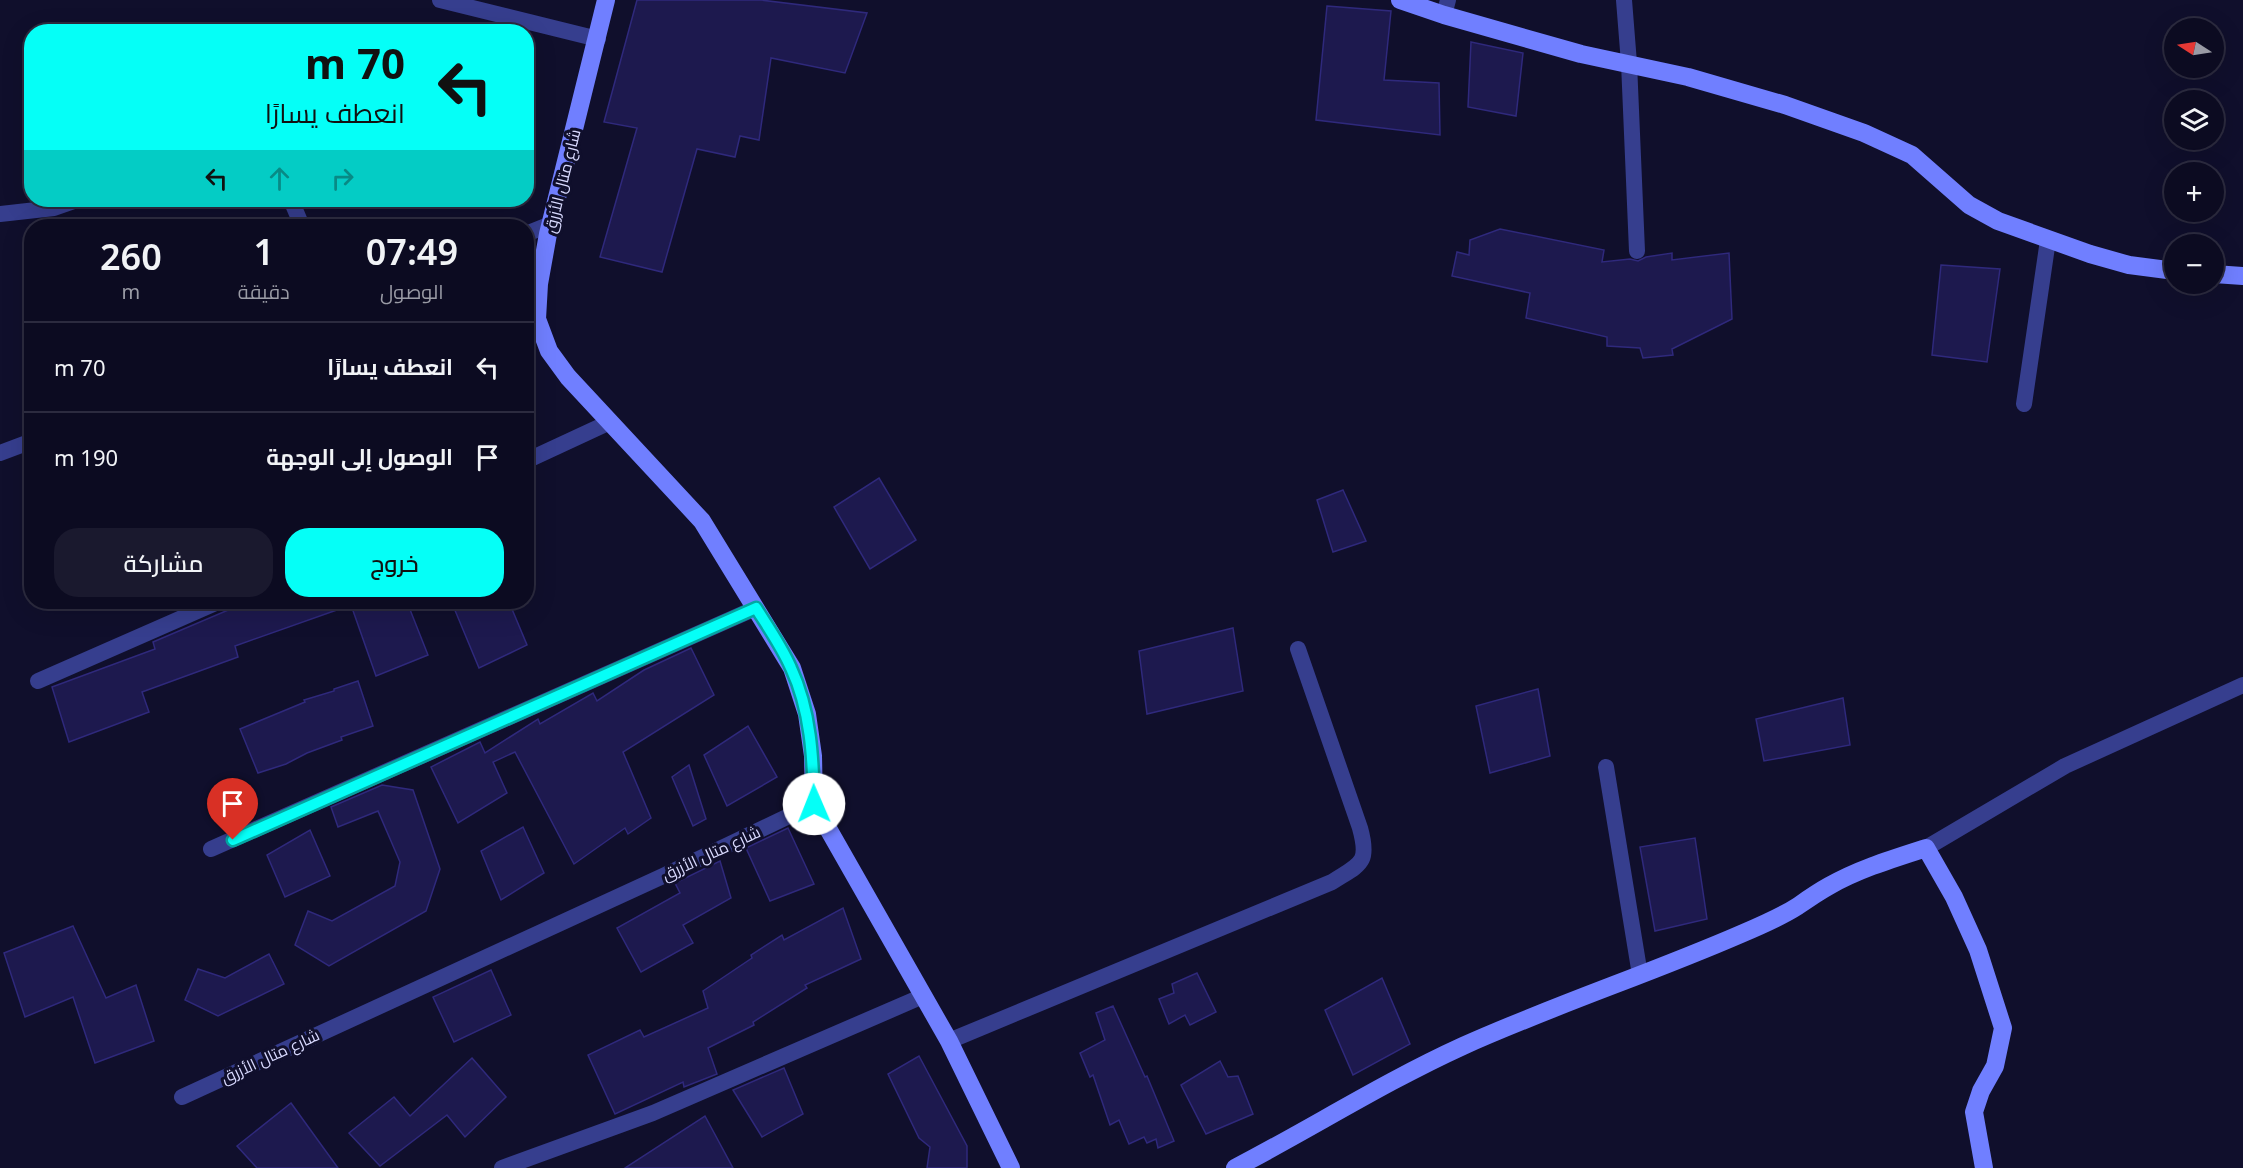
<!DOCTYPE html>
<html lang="ar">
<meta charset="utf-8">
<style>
:root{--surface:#0c0b21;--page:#1a192e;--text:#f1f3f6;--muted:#9a9ba5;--line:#2c2b3f;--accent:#05fff7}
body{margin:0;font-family:"Noto Sans",Cairo,sans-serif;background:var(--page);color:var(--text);direction:rtl;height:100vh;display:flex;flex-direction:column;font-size:22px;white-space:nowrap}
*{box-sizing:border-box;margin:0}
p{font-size:20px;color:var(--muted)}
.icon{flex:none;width:33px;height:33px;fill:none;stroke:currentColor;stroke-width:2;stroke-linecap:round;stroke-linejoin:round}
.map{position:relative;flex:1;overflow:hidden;direction:ltr}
.sheet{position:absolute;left:24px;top:219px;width:510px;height:390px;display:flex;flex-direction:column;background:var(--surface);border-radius:24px;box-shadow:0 6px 24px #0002,0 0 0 2px var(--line);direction:rtl}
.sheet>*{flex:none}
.top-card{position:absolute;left:24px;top:24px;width:510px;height:183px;border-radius:24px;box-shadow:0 6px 24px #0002,0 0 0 2px var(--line);direction:rtl;background:#05fff7;color:#111;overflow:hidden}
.needle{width:39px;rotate:282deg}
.fabs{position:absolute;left:2164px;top:18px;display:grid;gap:12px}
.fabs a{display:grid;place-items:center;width:60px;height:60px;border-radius:50%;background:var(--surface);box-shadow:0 6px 24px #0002,0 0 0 2px var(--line);font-size:30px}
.pin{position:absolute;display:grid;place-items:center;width:51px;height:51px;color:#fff;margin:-62px -26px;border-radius:50% 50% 50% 0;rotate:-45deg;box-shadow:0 0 6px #0007}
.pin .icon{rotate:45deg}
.me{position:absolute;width:66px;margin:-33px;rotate:359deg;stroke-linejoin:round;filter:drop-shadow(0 0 4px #0008)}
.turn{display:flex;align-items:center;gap:21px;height:126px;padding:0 30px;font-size:27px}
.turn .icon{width:78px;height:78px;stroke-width:2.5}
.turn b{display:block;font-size:42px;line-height:51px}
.lanes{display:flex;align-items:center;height:57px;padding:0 30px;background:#0003;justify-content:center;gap:30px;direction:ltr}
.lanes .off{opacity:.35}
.eta{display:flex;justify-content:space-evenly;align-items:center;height:102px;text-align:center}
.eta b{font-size:36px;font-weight:600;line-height:42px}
.action{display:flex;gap:12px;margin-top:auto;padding:12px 30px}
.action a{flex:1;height:69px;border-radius:24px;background:var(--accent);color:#111;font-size:24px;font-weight:600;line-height:69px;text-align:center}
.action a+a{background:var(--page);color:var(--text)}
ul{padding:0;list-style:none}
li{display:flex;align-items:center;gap:18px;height:90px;padding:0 30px;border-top:2px solid var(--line)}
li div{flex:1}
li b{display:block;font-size:22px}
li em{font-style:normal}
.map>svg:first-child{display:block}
</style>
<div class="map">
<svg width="2243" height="1168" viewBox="0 0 2243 1168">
<rect width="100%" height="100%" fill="#100f2c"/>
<g fill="#1d194e" stroke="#2f297c" stroke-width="1.5">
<path d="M637,0H761L867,13L845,73L771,58L759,140L740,136L735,157L697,149L662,272L600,257L637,128L604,122Z"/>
<path d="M1327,6L1391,11L1384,80L1439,83L1440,135L1316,120Z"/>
<path d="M1471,42L1523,53L1516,116L1468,107Z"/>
<path d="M1500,229L1604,250L1602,262L1630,259L1638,261L1646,257L1672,253V260L1729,253L1732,319L1672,349L1673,355L1643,358L1640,348L1607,346V337L1526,318L1530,293L1452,276L1457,252L1469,255L1470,240Z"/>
<path d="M1941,265L2000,269L1987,362L1932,355Z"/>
<path d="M879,478L916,540L870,569L834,507Z"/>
<path d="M1343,490L1366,541L1333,552L1317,500Z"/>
<path d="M247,602H407L428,655L376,676L351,605L235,646L238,657L142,692L149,712L69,742L52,687L155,649L153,642Z"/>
<path d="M468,602H509L527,645L479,668L454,608Z"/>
<path d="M1233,628L1243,691L1147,714L1139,651Z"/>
<path d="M691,648L714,695L623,752L651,818L628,834L625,828L574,864L515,752L493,762L507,793L458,823L431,767L480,742L485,753L538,719L540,724L593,693L597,701L644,670Z"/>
<path d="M358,681L373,726L341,737L342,740L307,753L286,764L258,773L240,729L305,702L304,700L334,691V689Z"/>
<path d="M1538,689L1550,756L1490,773L1476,706Z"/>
<path d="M1843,698L1850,745L1764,761L1756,719Z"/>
<path d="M748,726L777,777L727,806L704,755Z"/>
<path d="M689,765L706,819L693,826L672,777Z"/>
<path d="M382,785L413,790L440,869L426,911L329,966L295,945L308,911L332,921L395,886L400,862L378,811L338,827L331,807Z"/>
<path d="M523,827L544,873L501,900L481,851Z"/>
<path d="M788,828L814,884L770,901L746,848Z"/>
<path d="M310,830L330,876L285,897L267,855Z"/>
<path d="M1695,838L1707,919L1655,931L1640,847Z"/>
<path d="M720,861L731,898L683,925L693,943L641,972L617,928L680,893L675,883Z"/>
<path d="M843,908L861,959L805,985L807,988L753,1022L754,1025L708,1048L717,1074L684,1087L683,1082L615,1114L588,1055L640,1030L644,1037L708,1008L703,991L752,958L751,955L782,935L784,940Z"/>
<path d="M73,926L106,998L136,985L154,1041L95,1063L73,997L25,1017L4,953Z"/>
<path d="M269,954L284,984L218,1016L185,1000L198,969L225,978Z"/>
<path d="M491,970L511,1015L454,1042L433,997Z"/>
<path d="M1197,973L1216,1012L1190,1025L1185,1015L1169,1024L1159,999L1174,993L1172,984Z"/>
<path d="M1382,978L1410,1044L1353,1075L1325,1010Z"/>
<path d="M1113,1006L1145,1077L1147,1076L1174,1141L1158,1148L1156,1139L1147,1143L1144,1137L1129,1144L1119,1120L1110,1125L1093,1075L1090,1077L1080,1053L1105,1040L1096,1013Z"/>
<path d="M919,1056L967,1146V1168H927L930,1147L919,1138L888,1074Z"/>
<path d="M472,1058L506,1097L465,1137L447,1115L380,1166L349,1133L394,1097L410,1116Z"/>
<path d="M1220,1061L1228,1077L1238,1076L1253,1114L1206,1134L1181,1085Z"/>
<path d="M784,1068L803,1114L762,1137L733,1090Z"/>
<path d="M291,1103L338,1168H257L237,1146Z"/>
<path d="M705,1116L733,1168H625Z"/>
</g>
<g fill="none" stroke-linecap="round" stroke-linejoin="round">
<g stroke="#363e8e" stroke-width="16">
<path d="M440,0L598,39"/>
<path d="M1624,0L1629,63L1637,251"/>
<path d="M1444,15L1448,0"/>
<path d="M291,200L302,226"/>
<path d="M0,214L54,208L77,200"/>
<path d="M526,234L551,224"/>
<path d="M2024,404L2048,240"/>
<path d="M0,453L32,441"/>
<path d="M526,461L610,422"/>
<path d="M38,681L218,602"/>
<path d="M1606,767L1640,975"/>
<path d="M1926,848L2065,766L2243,685"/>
<path d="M211,849L756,608"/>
<path d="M949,1041L1332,882C1360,864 1370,864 1360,828L1298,649"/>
<path d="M182,1097L663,876L814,804"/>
<path d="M502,1168L653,1113L923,996"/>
</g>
<g stroke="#707fff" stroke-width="18">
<path d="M606,0L548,234L539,284L537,319L549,351L568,377L702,521L792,668L807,714L813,756L814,804L949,1041L1011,1168"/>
<path d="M1400,0L1444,15L1581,54L1688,77L1785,105L1864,133L1912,155L1969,205L1998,221L2090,254L2129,265L2175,271"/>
<path d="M2214,274L2243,276"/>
<path d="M1235,1168C1312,1128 1384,1082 1463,1046C1554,1005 1649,974 1741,934C1760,926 1781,917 1798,906C1808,899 1818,892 1829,886C1859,869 1892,859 1926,848L1954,897L1978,950L2003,1028L1995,1066L1981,1091L1974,1112L1984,1168"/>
</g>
</g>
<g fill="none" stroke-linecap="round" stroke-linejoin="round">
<g stroke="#03a6a1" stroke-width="15">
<path id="route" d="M233,840L756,608C768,627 782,647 791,668C811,711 813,758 814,804"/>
</g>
<use href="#route" stroke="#05fff7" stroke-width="10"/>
</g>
<g text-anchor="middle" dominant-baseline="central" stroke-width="6" stroke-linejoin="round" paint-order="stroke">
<g font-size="16" fill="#d9daff" stroke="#100f2c">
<text transform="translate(562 181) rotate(-76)">شارع متال الأزرق</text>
<text transform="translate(711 853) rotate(-25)">شارع متال الأزرق</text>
<text transform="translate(270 1056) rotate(-25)">شارع متال الأزرق</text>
</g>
</g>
</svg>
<div class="fabs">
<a><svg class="needle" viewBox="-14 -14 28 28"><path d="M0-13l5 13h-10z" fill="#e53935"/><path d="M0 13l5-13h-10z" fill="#9a9ba5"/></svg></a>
<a><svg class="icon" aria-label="layers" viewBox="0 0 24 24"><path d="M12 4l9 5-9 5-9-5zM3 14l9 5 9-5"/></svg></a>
<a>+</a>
<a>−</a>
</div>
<div class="pin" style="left:233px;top:840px;background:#d93025"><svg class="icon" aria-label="arrive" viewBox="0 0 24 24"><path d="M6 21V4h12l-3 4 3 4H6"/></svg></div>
<svg class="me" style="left:814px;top:804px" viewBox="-20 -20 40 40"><circle r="19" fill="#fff"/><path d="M0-13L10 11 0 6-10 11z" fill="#05fff7"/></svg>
<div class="top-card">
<div class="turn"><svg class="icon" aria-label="left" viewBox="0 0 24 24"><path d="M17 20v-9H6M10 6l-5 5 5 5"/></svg><div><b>70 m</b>انعطف يسارًا</div></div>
<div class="lanes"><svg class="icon" aria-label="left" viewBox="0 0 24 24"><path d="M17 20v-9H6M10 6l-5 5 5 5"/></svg><svg class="icon off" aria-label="ahead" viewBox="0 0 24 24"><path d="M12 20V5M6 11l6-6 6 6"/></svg><svg class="icon off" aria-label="right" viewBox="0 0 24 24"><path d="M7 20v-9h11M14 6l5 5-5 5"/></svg></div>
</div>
<section class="sheet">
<div class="eta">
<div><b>07:49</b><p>الوصول</p></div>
<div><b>1</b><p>دقيقة</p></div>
<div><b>260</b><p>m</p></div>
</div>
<ul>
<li><svg class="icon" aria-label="left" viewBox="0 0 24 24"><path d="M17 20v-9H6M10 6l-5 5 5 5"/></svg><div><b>انعطف يسارًا</b></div><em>70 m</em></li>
<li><svg class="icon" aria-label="arrive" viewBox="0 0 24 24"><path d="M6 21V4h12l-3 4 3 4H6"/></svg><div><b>الوصول إلى الوجهة</b></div><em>190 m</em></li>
</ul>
<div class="action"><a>خروج</a><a>مشاركة</a></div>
</section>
</div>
